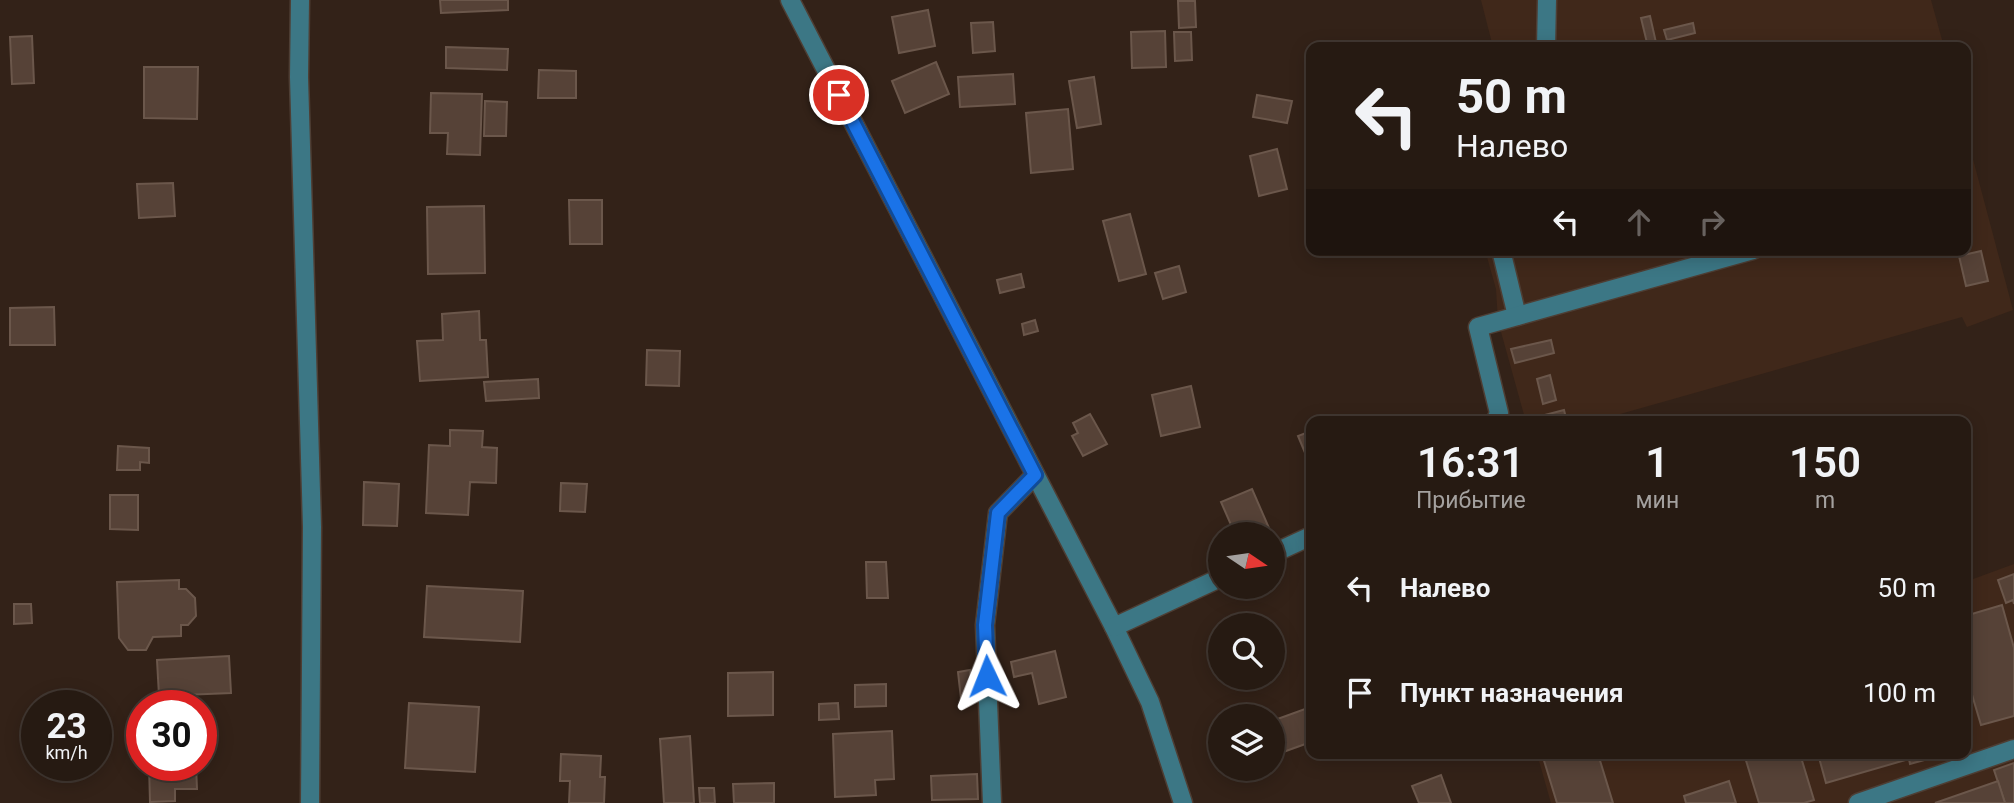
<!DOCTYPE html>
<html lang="ru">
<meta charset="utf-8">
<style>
:root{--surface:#261a12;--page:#2e231b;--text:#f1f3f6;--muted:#a4a19f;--line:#423832}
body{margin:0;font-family:Roboto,sans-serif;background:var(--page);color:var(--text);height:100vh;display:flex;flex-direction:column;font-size:26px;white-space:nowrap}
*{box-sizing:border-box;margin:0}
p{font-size:23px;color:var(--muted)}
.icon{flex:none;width:38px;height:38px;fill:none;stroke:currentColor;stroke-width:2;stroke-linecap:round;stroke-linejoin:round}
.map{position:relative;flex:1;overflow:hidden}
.panel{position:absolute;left:1306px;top:416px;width:665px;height:343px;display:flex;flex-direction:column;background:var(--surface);border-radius:14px;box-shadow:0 4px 18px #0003,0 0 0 2px var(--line)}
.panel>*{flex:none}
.top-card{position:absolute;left:1306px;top:42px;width:665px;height:214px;border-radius:14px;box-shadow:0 4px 18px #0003,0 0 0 2px var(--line);background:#261a12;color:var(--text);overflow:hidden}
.needle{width:46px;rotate:103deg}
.controls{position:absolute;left:1208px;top:522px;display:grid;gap:14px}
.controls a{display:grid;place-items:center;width:77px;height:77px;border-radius:50%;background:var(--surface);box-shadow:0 4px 18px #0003,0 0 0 2px var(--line);font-size:35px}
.speed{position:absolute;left:21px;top:690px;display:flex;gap:14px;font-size:35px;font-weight:700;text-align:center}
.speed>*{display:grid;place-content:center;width:91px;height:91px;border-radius:50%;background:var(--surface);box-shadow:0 4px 18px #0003,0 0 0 2px var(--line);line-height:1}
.speed small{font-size:18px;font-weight:400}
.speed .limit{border:10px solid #d22;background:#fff;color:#111}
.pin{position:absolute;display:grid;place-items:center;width:60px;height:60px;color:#fff;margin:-30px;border:4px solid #fff;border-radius:50%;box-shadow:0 2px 7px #0007}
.me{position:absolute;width:77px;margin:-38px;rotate:358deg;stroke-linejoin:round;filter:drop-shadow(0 0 5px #0008)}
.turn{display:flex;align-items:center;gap:24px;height:147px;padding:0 35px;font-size:32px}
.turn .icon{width:91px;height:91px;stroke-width:2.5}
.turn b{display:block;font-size:49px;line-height:60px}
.lanes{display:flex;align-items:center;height:66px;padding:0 35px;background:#0003;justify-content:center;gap:35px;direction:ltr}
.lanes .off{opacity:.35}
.eta{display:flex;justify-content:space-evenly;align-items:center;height:119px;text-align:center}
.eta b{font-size:42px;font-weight:600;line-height:49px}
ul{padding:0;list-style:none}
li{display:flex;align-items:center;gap:21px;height:105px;padding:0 35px}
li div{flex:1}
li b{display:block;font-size:26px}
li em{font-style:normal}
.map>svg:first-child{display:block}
</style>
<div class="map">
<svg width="2014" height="803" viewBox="0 0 2014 803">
<rect width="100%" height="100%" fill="#332218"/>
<g fill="#40281a">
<path d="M1481,0H1931L1944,47H1493Z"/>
<path d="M1965,129L2013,310L1967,327L1962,317L1592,422H1526L1498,321L1496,289L1485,250H1965Z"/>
<path d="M2014,564V803H1551L1537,754H1965V582Z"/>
</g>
<g fill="#564237" stroke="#6b574b" stroke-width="2">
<path d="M440,0H508V10L441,13Z"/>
<path d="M1178,1H1195L1196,27L1179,28Z"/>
<path d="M928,10L935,46L899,53L892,17Z"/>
<path d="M1650,16L1657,47H1648L1641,18Z"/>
<path d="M993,22L995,51L973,53L971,23Z"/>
<path d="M1693,23L1695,33L1667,40L1664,30Z"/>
<path d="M1165,31L1166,67L1132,68L1131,32Z"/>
<path d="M1174,32H1191L1192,60L1175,61Z"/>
<path d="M32,36L34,83L12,84L10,37Z"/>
<path d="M446,47L508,49L507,70L446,68Z"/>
<path d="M936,62L949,94L905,113L892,81Z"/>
<path d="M144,67H198L197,119L144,118Z"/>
<path d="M539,70L576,71V98H538Z"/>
<path d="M1013,74L1015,104L960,107L958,77Z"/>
<path d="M1094,77L1101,124L1077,128L1069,81Z"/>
<path d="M431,93L482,94L480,155L447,154L448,133H430Z"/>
<path d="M1257,95L1292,101L1287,123L1253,117Z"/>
<path d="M485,101L507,102L506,136H484Z"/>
<path d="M1068,109L1073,169L1031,173L1026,113Z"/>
<path d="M1277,149L1287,189L1259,196L1250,156Z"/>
<path d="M173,183L175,216L139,218L137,184Z"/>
<path d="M569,200H602V244H570Z"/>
<path d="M484,206L485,273L428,274L427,207Z"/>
<path d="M1130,214L1146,274L1119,281L1103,221Z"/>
<path d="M1981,251L1988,281L1966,286L1959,256Z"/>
<path d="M1179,266L1186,292L1163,299L1155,273Z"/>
<path d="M1021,274L1024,287L1000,293L997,280Z"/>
<path d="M54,307L55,345H10V308Z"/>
<path d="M479,311L480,340H486L488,377L420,381L417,341L443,340L442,314Z"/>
<path d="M1035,320L1038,331L1024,335L1022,324Z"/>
<path d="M1551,340L1554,353L1515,363L1511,349Z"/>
<path d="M647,350L680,351L679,386L646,385Z"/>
<path d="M1550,375L1556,400L1543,404L1537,379Z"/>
<path d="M538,379L539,398L486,401L484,382Z"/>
<path d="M1191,386L1200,427L1161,436L1152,395Z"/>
<path d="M1564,410L1567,422H1538L1537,417Z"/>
<path d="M1090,414L1107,444L1083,456L1072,436L1078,433L1073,423Z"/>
<path d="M450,430L483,431L482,447L497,448L496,483L470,482L468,515L426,513L429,445L450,446Z"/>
<path d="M1311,431V467L1298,436Z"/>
<path d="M118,446L149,448V463L140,462V470H117Z"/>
<path d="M364,482L399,484L397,526L363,525Z"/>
<path d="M561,483L587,484L585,512L560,511Z"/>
<path d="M1252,489L1269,528L1256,534H1235L1221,502Z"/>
<path d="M110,495H138V530L110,529Z"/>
<path d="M866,562H886L888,598H867Z"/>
<path d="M2014,574V604L2013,600L2006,603L1998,580Z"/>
<path d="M179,580V589H186L195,598L196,616L188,625H181V636L153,637L146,650H128L119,638L117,582Z"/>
<path d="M427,586L523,591L520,642L424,637Z"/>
<path d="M14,604H31L32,623L14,624Z"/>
<path d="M2002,605L2014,648V716L1981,725L1965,671V616Z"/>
<path d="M1055,651L1066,697L1039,704L1032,673L1014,677L1011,662Z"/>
<path d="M229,656L231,693L159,696L157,660Z"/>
<path d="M970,670L973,698L961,699L958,672Z"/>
<path d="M773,672V715L728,716V673Z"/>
<path d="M886,684V706L855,707V685Z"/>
<path d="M409,703L479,707L475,772L405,768Z"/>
<path d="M838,703L839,719L819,720V704Z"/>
<path d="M1305,709L1311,725V742L1272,756V721Z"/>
<path d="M892,731L894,779L875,780L876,795L835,797L833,734Z"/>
<path d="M690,736L694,803H664L660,739Z"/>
<path d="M561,754L601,756L600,777H605L604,803H569L570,781H560Z"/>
<path d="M1542,754H1598L1613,803H1557Z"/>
<path d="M1744,754H1800L1814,800L1804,803H1759Z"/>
<path d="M1818,754H1926L1928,759L1910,764L1909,759L1826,783Z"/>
<path d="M2014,763V803H2005L1994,770Z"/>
<path d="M149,765H196L197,789H175V801L150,802Z"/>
<path d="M977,774L978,799L932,800L931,776Z"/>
<path d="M1441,775L1451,803H1419L1412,786Z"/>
<path d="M1729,781L1736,803H1686L1684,796Z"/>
<path d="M1998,781L2005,803H1935Z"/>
<path d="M774,783V803H734L733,784Z"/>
<path d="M699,788H714L715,803H700Z"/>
</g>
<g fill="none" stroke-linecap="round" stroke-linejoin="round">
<g stroke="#4e3e34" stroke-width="21">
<g id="minor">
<path d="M300,0L299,77L312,527L310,803"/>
<path d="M790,0L1114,627L1150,702L1183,803"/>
<path d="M1546,47L1547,0"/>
<path d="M1501,250L1517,316"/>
<path d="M1495,422L1499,413L1478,327L1753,250"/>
<path d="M1272,554L1311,536"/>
<path d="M1114,627L1220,578"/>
<path d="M992,803L985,625L998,513L1035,475"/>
<path d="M1858,803L2014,749"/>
</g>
</g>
<use href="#minor" stroke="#3c7785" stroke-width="18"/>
</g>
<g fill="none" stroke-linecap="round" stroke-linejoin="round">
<g stroke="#114b97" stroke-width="18">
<path id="route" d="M839,95L1035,475L998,513L985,625L987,676"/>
</g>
<use href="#route" stroke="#1a73e8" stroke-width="12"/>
</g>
</svg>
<div class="controls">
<a><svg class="needle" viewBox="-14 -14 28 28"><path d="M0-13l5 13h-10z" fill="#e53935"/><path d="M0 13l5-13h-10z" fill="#a4a19f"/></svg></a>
<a><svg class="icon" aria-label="search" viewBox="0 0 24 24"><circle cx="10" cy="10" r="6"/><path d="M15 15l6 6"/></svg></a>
<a><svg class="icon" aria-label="layers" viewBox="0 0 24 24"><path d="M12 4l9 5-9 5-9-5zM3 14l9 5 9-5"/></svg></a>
</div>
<div class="speed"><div>23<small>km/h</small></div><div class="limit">30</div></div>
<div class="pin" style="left:839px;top:95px;background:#d93025"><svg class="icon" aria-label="arrive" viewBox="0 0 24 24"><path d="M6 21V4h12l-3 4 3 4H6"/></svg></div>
<svg class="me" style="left:987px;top:676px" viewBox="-20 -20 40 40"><path d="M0-17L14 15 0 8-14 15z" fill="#1a73e8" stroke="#fff" stroke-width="4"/></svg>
<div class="top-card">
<div class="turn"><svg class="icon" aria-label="left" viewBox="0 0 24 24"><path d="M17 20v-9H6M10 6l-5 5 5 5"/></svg><div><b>50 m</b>Налево</div></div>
<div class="lanes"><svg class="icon" aria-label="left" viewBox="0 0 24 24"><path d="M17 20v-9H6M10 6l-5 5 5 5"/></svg><svg class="icon off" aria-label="ahead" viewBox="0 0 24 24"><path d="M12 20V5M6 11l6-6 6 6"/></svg><svg class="icon off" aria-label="right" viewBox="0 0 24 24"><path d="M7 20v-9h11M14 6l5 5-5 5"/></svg></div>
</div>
<section class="panel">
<div class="eta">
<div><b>16:31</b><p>Прибытие</p></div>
<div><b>1</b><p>мин</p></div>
<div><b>150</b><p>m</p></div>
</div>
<ul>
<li><svg class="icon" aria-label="left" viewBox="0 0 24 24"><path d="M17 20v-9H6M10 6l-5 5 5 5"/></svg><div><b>Налево</b></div><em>50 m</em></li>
<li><svg class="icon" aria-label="arrive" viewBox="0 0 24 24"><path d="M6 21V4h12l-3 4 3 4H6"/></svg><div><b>Пункт назначения</b></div><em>100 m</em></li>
</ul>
</section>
</div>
